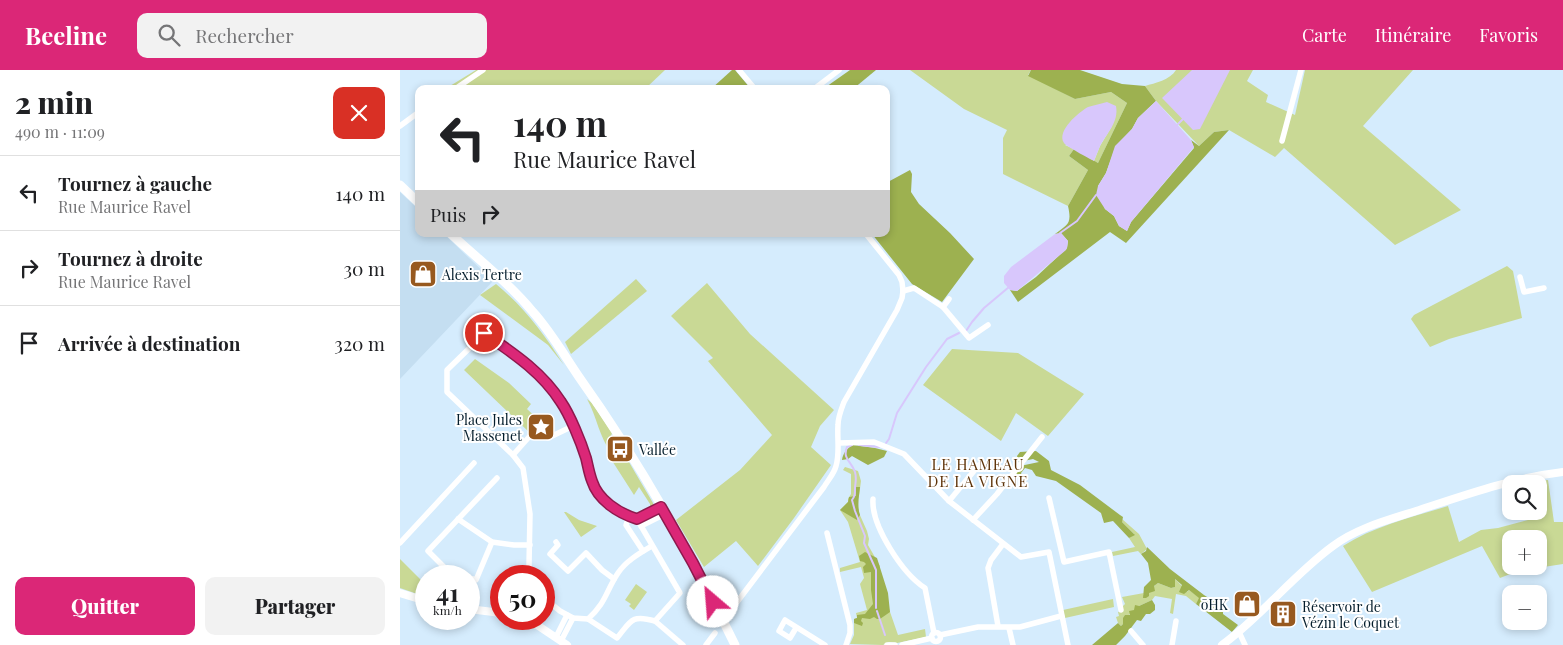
<!DOCTYPE html>
<html lang="fr">
<meta charset="utf-8">
<style>
:root{--surface:#fff;--page:#f2f2f2;--text:#202124;--muted:#757577;--line:#e0e0e0;--accent:#db2777}
body{margin:0;font-family:"Playfair Display",serif;background:var(--page);color:var(--text);height:100vh;display:flex;flex-direction:column;font-size:19px;white-space:nowrap}
*{box-sizing:border-box;margin:0}
p{font-size:16px;color:var(--muted)}
.icon{flex:none;width:28px;height:28px;fill:none;stroke:currentColor;stroke-width:2;stroke-linecap:round;stroke-linejoin:round}
.map{position:relative;flex:1;overflow:hidden}
.sheet{display:flex;flex-direction:column;background:var(--surface);width:400px}
.sheet>*{flex:none}
.top-card{position:absolute;left:15px;top:15px;width:475px;height:152px;border-radius:10px;box-shadow:0 2px 8px #0003;background:#fff;color:var(--text);overflow:hidden}
.buttons{position:absolute;left:1102px;top:405px;display:grid;gap:10px}
.buttons a{display:grid;place-items:center;width:45px;height:45px;border-radius:10px;background:var(--surface);box-shadow:0 2px 8px #0003;font-size:25px}
.speed{position:absolute;left:15px;top:495px;display:flex;gap:10px;font-size:25px;font-weight:700;text-align:center}
.speed>*{display:grid;place-content:center;width:65px;height:65px;border-radius:50%;background:var(--surface);box-shadow:0 2px 8px #0003;line-height:1}
.speed small{font-size:12px;font-weight:400}
.speed .limit{border:8px solid #d22;background:#fff;color:#111}
.pin{position:absolute;display:grid;place-items:center;width:42px;height:42px;color:#fff;margin:-21px;border:2px solid #fff;border-radius:50%;box-shadow:0 1px 5px #0007}
.me{position:absolute;width:55px;margin:-28px;rotate:333deg;stroke-linejoin:round;filter:drop-shadow(0 0 4px #0008)}
.turn{display:flex;align-items:center;gap:18px;height:105px;padding:0 15px;font-size:22px}
.turn .icon{width:65px;height:65px;stroke-width:2.5}
.turn b{display:block;font-size:35px;line-height:42px}
.then{display:flex;align-items:center;height:48px;padding:0 15px;background:#0003;gap:10px;font-size:19px}
.round{display:grid;place-items:center;flex:none;width:52px;height:52px;border-radius:10px;background:var(--page)}
.overview{display:flex;align-items:center;justify-content:space-between;height:85px;padding:0 15px}
h1{font-size:30px;font-weight:800;line-height:38px}
.button{display:flex;gap:10px;margin-top:auto;padding:10px 15px}
.button a{flex:1;height:58px;border-radius:10px;background:var(--accent);color:#fff;font-size:20px;font-weight:800;line-height:58px;text-align:center}
.button a+a{background:var(--page);color:var(--text)}
ul{padding:0;list-style:none}
li{display:flex;align-items:center;gap:15px;height:75px;padding:0 15px;border-top:1px solid var(--line)}
li div{flex:1}
li b{display:block;font-size:19px}
li em{font-style:normal}
header{display:flex;align-items:center;gap:30px;box-sizing:border-box;height:70px;padding:0 25px;background:var(--accent);color:#fff}
header strong{font-size:24px}
nav{display:flex;gap:28px;margin-inline-start:auto;font-size:18px}
.search{width:350px;height:45px;background:var(--page);display:flex;align-items:center;gap:12px;box-sizing:border-box;padding:0 18px;border-radius:10px;color:var(--muted);font-size:19px}
main{display:flex;flex:1;min-height:0}
.map>svg:first-child{display:block}
</style>
<header>
<strong>Beeline</strong>
<div class="search"><svg class="icon" aria-label="search" viewBox="0 0 24 24"><circle cx="10" cy="10" r="6"/><path d="M15 15l6 6"/></svg>Rechercher</div>
<nav><a>Carte</a><a>Itinéraire</a><a>Favoris</a></nav>
</header>
<main>
<section class="sheet">
<div class="overview"><div><h1>2 min</h1><p>490 m · 11:09</p></div><a class="round" style="background:#d93025;color:#fff"><svg class="icon" aria-label="close" viewBox="0 0 24 24"><path d="M6 6l12 12M18 6L6 18"/></svg></a></div>
<ul>
<li><svg class="icon" aria-label="left" viewBox="0 0 24 24"><path d="M17 20v-9H6M10 6l-5 5 5 5"/></svg><div><b>Tournez à gauche</b><p>Rue Maurice Ravel</p></div><em>140 m</em></li>
<li><svg class="icon" aria-label="right" viewBox="0 0 24 24"><path d="M7 20v-9h11M14 6l5 5-5 5"/></svg><div><b>Tournez à droite</b><p>Rue Maurice Ravel</p></div><em>30 m</em></li>
<li><svg class="icon" aria-label="arrive" viewBox="0 0 24 24"><path d="M6 21V4h12l-3 4 3 4H6"/></svg><div><b>Arrivée à destination</b></div><em>320 m</em></li>
</ul>
<div class="button"><a>Quitter</a><a>Partager</a></div>
</section>
<div class="map">
<svg width="1163" height="575" viewBox="0 0 1163 575">
<rect width="100%" height="100%" fill="#d5ecfd"/>
<path fill="#c4def1" d="M0,122L19,140V164H44L93,211L0,309Z"/>
<g fill="#c9d995" fill-rule="evenodd">
<path d="M76,0H265L245,19H45Z"/>
<path d="M510,0H631L628,5L675,29L711,22L727,33L698,93L694,91L700,76L712,56L665,75L674,79L669,86L688,100L668,136L603,104V68L607,60L564,39Z"/>
<path d="M776,0H853L847,11L868,25L866,32L895,45L905,0H1013L963,56L1061,140L995,175L884,78L875,87L829,60L814,62L799,76L756,31L745,16C755,13 770,10 776,0Z"/>
<path d="M1107,196L1113,201L1122,248L1049,269L1030,277L1011,249L1014,245Z"/>
<path d="M236,209L247,221L171,284L165,272Z"/>
<path d="M307,213L350,264L434,340L420,356L411,377L431,395L394,448L358,496L336,471L304,497L276,450L340,400L372,365L308,291L313,288L271,246Z"/>
<path d="M96,214C126,239 143,263 164,295L148,275L80,225Z"/>
<path d="M552,279L618,283L684,324L648,366L616,343L601,371L523,315Z"/>
<path d="M75,289L109,313L131,334L127,339L140,351L130,363L64,300Z"/>
<path d="M187,329L192,333L212,363L211,366L219,381H222L226,387L253,433L254,436L252,439L234,445L250,437V434L239,417L234,425L209,386L212,384C199,367 197,347 187,329Z"/>
<path d="M445,397L458,401L461,411L459,426L457,431L459,443L467,461L469,469L468,475L480,496V513L498,565L525,559L526,567L497,573L489,572L483,575L450,574L454,565V549L457,548L456,543L467,540L460,514L464,508L461,497L440,502V498L460,492L448,452L440,440L448,432V429L451,424V404L443,400Z"/>
<path d="M1148,410L1154,452H1163V494L1118,501L1100,508L1082,476L972,522L943,476C974,456 1013,447 1048,436L1059,472L1081,460L1098,458L1132,449L1131,441H1139V414L1125,413ZM1111,469H1139V496H1111Z"/>
<path d="M164,442H166L179,450L197,456L181,467Z"/>
<path d="M722,449L739,464L747,479L741,484L738,481L713,486L712,482L735,477L729,468L734,464L722,452Z"/>
<path d="M0,489L26,515V527L0,518Z"/>
<path d="M775,509L782,516L787,522L789,520L800,528L796,534L786,526L776,524L773,544L770,543L772,529L755,526L752,530L739,536L729,545H725L723,554L721,556L718,553L716,547L719,546L718,542L722,541L723,536L725,534L722,527L744,523L743,525C750,522 752,517 758,513L771,518L775,517Z"/>
<path d="M236,514L247,522L234,540L229,536L231,534L225,530Z"/>
<path d="M713,529L714,537L665,548L663,540Z"/>
</g>
<g fill="#9db150">
<path d="M332,0H335L351,19H311Z"/>
<path d="M450,0H476L453,19H423Z"/>
<path d="M631,0H680L722,14L745,16L756,31L738,48L732,59L716,76L706,103L698,116L705,139L714,146L719,156L727,161L731,152L794,78L791,70L799,76L814,62L829,60L726,173L710,162L618,232L610,220L617,221L636,207L667,178L668,171L661,163L655,164C668,154 672,154 668,136L688,100L669,86L674,79L698,93L727,33L711,22L675,29L628,6Z"/>
<path d="M510,100L512,104L511,122L519,134L550,163L574,189L542,232L512,214L472,164H486V113Z"/>
<path d="M453,375L475,378L487,381L484,387L468,395L452,386L448,389L442,390C443,383 447,378 453,375Z"/>
<path d="M636,381L649,391L651,400L680,415L720,445L723,447L722,452L735,465L729,468L713,451L704,453L701,443L656,411L636,406L632,400L625,398L621,403L622,406L617,407L615,403L620,396L639,392L633,389L619,392L617,386L620,382Z"/>
<path d="M456,417H460C459,426 457,437 460,445L457,450L440,440L448,432L449,427L456,426Z"/>
<path d="M747,477L770,499L804,525L823,537V544L838,555L832,562L796,534L799,528L789,520L784,524L779,522L782,515L775,509V517L771,518L758,513L754,516L755,521L749,523V526L746,528H743L744,517L751,510L748,493L741,484L746,481Z"/>
<path d="M465,482L477,488L488,523L490,542L480,549H477L474,547L470,549L462,548L461,551L463,553L462,556L454,553V549L457,548V545L465,544L473,534L471,520V502L464,503L463,497L466,494L464,492L460,491L459,486Z"/>
<path d="M752,530L755,535V540L750,544H746L741,551L737,550L725,566L716,575H692L718,553L721,556L723,554V548L725,545H730L729,541L734,540L735,535L739,536Z"/>
</g>
<g fill="#d8c7fc">
<path d="M792,0H830L800,59L793,60L762,28Z"/>
<path d="M756,31L791,70L794,77L731,152L727,161L719,156L714,146L705,139L696,125L698,116L706,103L715,76L732,59L738,48Z"/>
<path d="M707,32L716,36C719,52 707,63 700,76C698,81 696,86 694,91C688,88 666,76 664,73C656,61 679,42 688,37C694,35 701,34 707,32Z"/>
<path d="M661,163L668,171L667,178L666,180L617,221L610,220L604,213V206L611,197L655,164Z"/>
</g>
<g fill="none" stroke-linecap="round" stroke-linejoin="round">
<g stroke="#d8c7fc" stroke-width="2">
<path d="M777,55L784,48"/>
<path d="M660,163L677,151L696,125"/>
<path d="M566,261L572,252L584,238L609,217"/>
<path d="M486,373L489,369L497,343L526,297L547,269L559,263"/>
<path d="M452,375L447,377C442,389 452,392 455,402C457,409 455,413 455,419C455,424 455,426 452,430L455,441L465,466L464,473L476,500V538"/>
<path d="M459,375L479,377"/>
<path d="M477,541L485,565"/>
</g>
<g stroke="#fff" stroke-width="5.5">
<path d="M339,0L355,19"/>
<path d="M55,19L83,0"/>
<path d="M414,19L439,0"/>
<path d="M0,56L19,42"/>
<path d="M882,71L901,0"/>
<path d="M1120,207L1124,222L1144,218"/>
<path d="M503,221L514,218L543,237L569,268L588,255"/>
<path d="M543,237L549,229"/>
<path d="M148,368L173,356"/>
<path d="M439,373L474,372L504,384L549,431L621,487L649,482L668,575"/>
<path d="M113,385L137,358"/>
<path d="M649,428L664,492L709,482L721,540"/>
<path d="M473,429C471,456 503,504 525,518L534,563"/>
<path d="M549,431L579,395L584,394"/>
<path d="M229,446L226,455L243,481"/>
<path d="M58,449L92,472L114,475H130"/>
<path d="M573,450L597,424L642,367"/>
<path d="M241,456L265,444"/>
<path d="M427,463L450,555V563L446,575"/>
<path d="M156,472L158,475L150,484L168,501L186,483L202,500L214,509"/>
<path d="M0,473L74,393"/>
<path d="M64,506L49,502L28,481L97,408"/>
<path d="M130,506L129,495L130,444L123,398L113,385L47,322V300L85,263C113,283 142,302 161,332C171,346 181,371 186,388C188,396 189,403 192,411C198,430 218,443 237,449L261,437"/>
<path d="M69,508L76,510L92,472"/>
<path d="M144,528L160,541L173,548L188,549L217,568C231,551 231,544 255,551L280,523L237,449"/>
<path d="M321,547L331,540L424,417C428,410 434,404 436,396C440,383 437,369 438,355C438,347 441,340 444,332L497,240L502,228L503,221L502,212L499,205L466,164"/>
<path d="M188,549C206,533 206,521 218,503C226,491 240,483 252,476"/>
<path d="M255,551L283,575"/>
<path d="M598,556L588,498L591,490L603,474"/>
<path d="M396,558L390,568L379,561L385,550L425,575"/>
<path d="M609,558L613,575"/>
<path d="M731,561L743,575"/>
<path d="M839,562L845,575"/>
<circle cx="536" cy="567" r="4.5"/>
<path d="M540,565L578,557H620L661,546"/>
<path d="M156,567L167,545"/>
<path d="M161,571L173,548"/>
<path d="M306,575L315,563"/>
<path d="M487,575H495"/>
<path d="M502,575L532,568"/>
<path d="M772,575L776,551"/>
</g>
<g stroke="#fff" stroke-width="8">
<path d="M0,523L26,531"/>
<path d="M69,539L101,543"/>
<path d="M123,549L137,555L167,575"/>
<path d="M822,575C862,546 893,505 933,476C957,458 988,450 1016,441C1065,425 1112,408 1163,402"/>
</g>
<g stroke="#fff" stroke-width="9">
<path d="M0,115L19,133"/>
<path d="M51,164C79,190 109,213 133,242C151,262 164,285 179,307C239,391 290,482 335,575"/>
</g>
</g>
<g fill="none" stroke-linecap="round" stroke-linejoin="round">
<g stroke="#8e194d" stroke-width="12">
<path id="route" d="M84,263C113,283 142,302 161,332C170,345 181,372 186,388C188,396 189,403 192,411C198,430 218,443 237,449L261,437L293,493L313,532"/>
</g>
<use href="#route" stroke="#db2777" stroke-width="9"/>
</g>
<defs>
<g id="shop-square" transform="scale(1.4375)"><rect x="-9" y="-9" width="18" height="18" rx="4" fill="#97591f" stroke="#fff"/><path d="M-5-2.5h2.3a2.7 3.5 0 0 1 5.4 0H5L5.5 6h-11ZM-1.5-2.5h3a1.5 2.3 0 0 0-3 0Z" fill="#fff"/></g>
<g id="sight-square" transform="scale(1.4375)"><rect x="-9" y="-9" width="18" height="18" rx="4" fill="#97591f" stroke="#fff"/><path d="M0-6L1.8-2.2L6-1.7L2.9 1.2L3.7 5.4L0 3.3L-3.7 5.4L-2.9 1.2L-6-1.7L-1.8-2.2Z" fill="#fff"/></g>
<g id="bus-square" transform="scale(1.4375)"><rect x="-9" y="-9" width="18" height="18" rx="4" fill="#97591f" stroke="#fff"/><path d="M-5-6H5V4H4V6H2V4H-2V6H-4V4H-5ZM-3.5-4V0h7V-4ZM-3.5 1.2v1.5H-2V1.2ZM2 1.2v1.5H3.5V1.2Z" fill="#fff"/></g>
<g id="building-square" transform="scale(1.4375)"><rect x="-9" y="-9" width="18" height="18" rx="4" fill="#97591f" stroke="#fff"/><path d="M-4-6H4V6H1V3H-1V6H-4ZM-2.5-4.3h1.7v1.8h-1.7ZM.8-4.3h1.7v1.8H.8ZM-2.5-1h1.7V.8h-1.7ZM.8-1h1.7V.8H.8Z" fill="#fff"/></g>
</defs>
<g fill-rule="evenodd">
<use href="#shop-square" x="23" y="204"/>
<use href="#sight-square" x="141" y="357"/>
<use href="#bus-square" x="220" y="379"/>
<use href="#shop-square" x="847" y="534"/>
<use href="#building-square" x="883" y="544"/>
</g>
<g text-anchor="middle" dominant-baseline="central" stroke-width="4" stroke-linejoin="round" paint-order="stroke">
<g font-size="14" fill="#051e2d" stroke="#fff" text-anchor="start">
<text x="42" y="204">Alexis Tertre</text>
<text x="122" y="349" text-anchor="end">Place Jules<tspan x="122" dy="16">Massenet</tspan></text>
<text x="239" y="379">Vallée</text>
<text x="828" y="534" text-anchor="end">ōHK</text>
<text x="902" y="536">Réservoir de<tspan x="902" dy="16">Vézin le Coquet</tspan></text>
</g>
<g font-size="15" letter-spacing="1" fill="#5e340a" stroke="#fff">
<text x="578" y="394">LE HAMEAU<tspan x="578" dy="17">DE LA VIGNE</tspan></text>
</g>
</g>
</svg>
<div class="buttons">
<a><svg class="icon" aria-label="search" viewBox="0 0 24 24"><circle cx="10" cy="10" r="6"/><path d="M15 15l6 6"/></svg></a>
<a>+</a>
<a>−</a>
</div>
<div class="speed"><div>41<small>km/h</small></div><div class="limit">50</div></div>
<div class="pin" style="left:84px;top:263px;background:#d93025"><svg class="icon" aria-label="arrive" viewBox="0 0 24 24"><path d="M6 21V4h12l-3 4 3 4H6"/></svg></div>
<svg class="me" style="left:313px;top:532px" viewBox="-20 -20 40 40"><circle r="19" fill="#fff"/><path d="M0-13L10 11 0 6-10 11z" fill="#db2777"/></svg>
<div class="top-card">
<div class="turn"><svg class="icon" aria-label="left" viewBox="0 0 24 24"><path d="M17 20v-9H6M10 6l-5 5 5 5"/></svg><div><b>140 m</b>Rue Maurice Ravel</div></div>
<div class="then">Puis<svg class="icon" aria-label="right" viewBox="0 0 24 24"><path d="M7 20v-9h11M14 6l5 5-5 5"/></svg></div>
</div>
</div>
</main>
